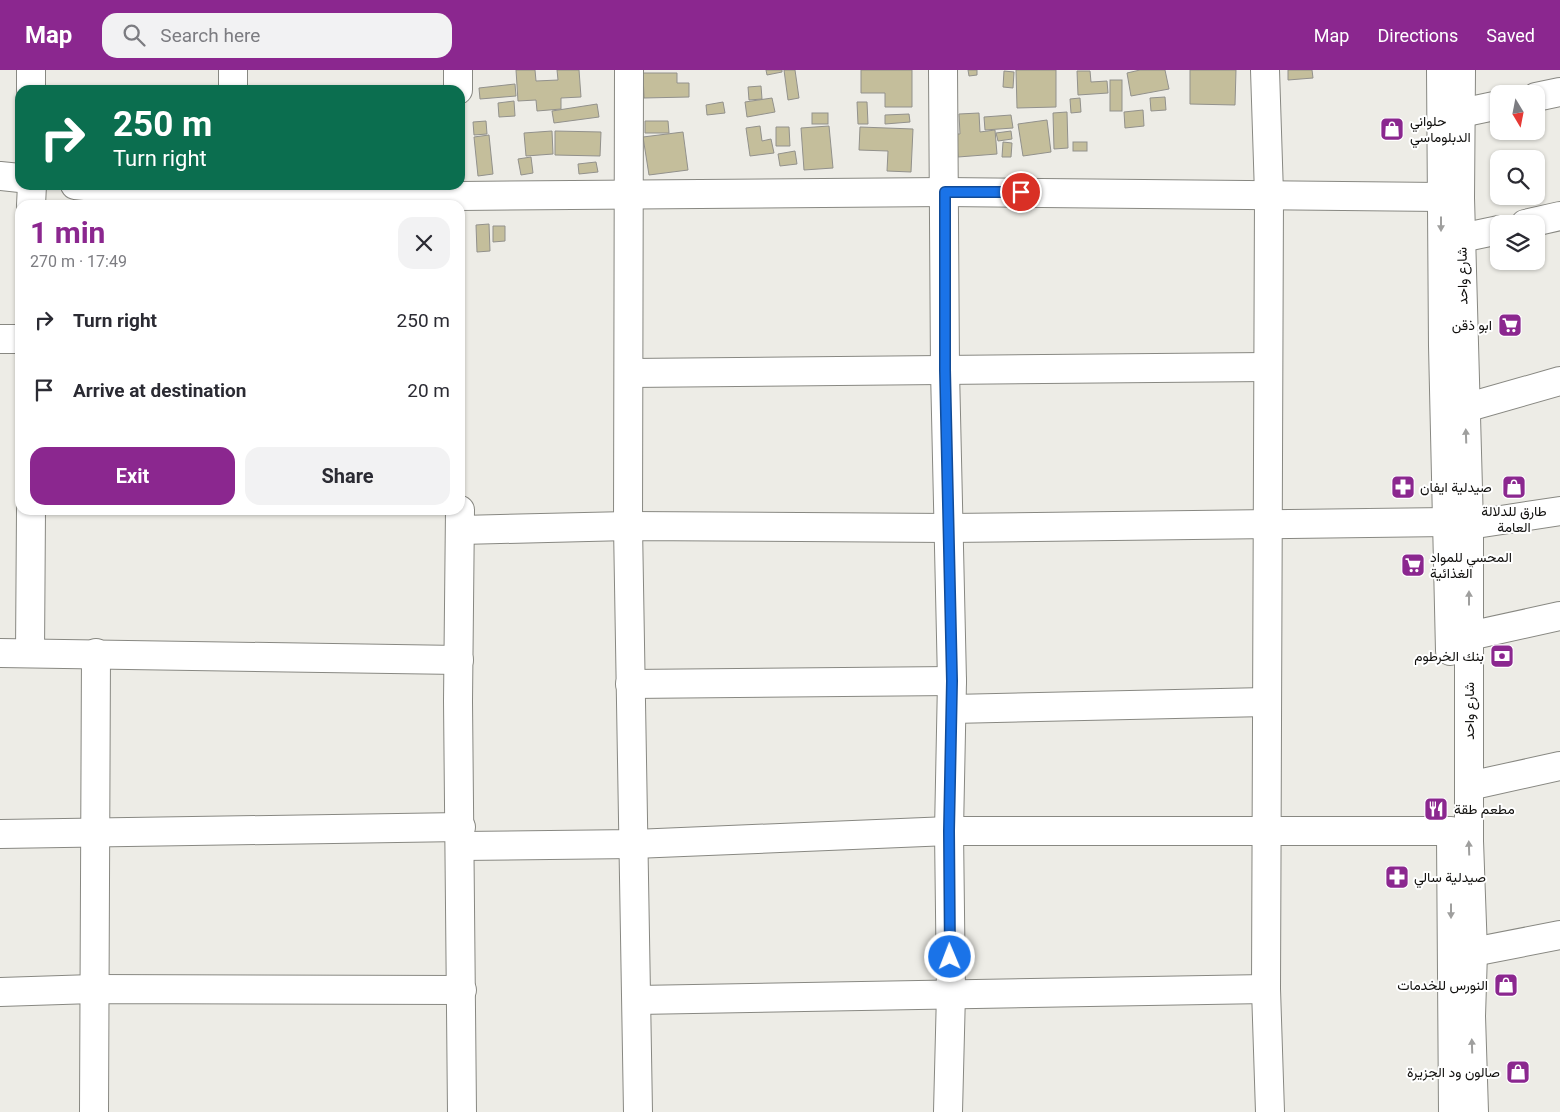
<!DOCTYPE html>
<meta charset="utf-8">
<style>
:root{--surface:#fff;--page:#f2f2f3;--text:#2b2b33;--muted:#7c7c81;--accent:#8b278f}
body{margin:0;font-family:Roboto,Vazirmatn,sans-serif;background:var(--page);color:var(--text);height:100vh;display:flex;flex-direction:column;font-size:19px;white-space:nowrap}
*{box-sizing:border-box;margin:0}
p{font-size:16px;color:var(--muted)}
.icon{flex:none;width:28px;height:28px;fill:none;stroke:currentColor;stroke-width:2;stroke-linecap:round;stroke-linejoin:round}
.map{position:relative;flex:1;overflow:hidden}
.sheet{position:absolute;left:15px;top:130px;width:450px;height:315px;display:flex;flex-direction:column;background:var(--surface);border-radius:15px;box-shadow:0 1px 4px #0004}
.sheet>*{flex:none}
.hud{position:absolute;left:15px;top:15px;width:450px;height:105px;border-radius:15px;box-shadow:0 1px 4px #0004;background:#0b6e4f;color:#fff;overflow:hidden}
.needle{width:32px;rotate:170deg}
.buttons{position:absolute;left:1490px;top:15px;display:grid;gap:10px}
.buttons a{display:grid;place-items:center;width:55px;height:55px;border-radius:10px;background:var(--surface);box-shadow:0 1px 4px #0004;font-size:25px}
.pin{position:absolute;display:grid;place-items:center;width:42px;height:42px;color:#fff;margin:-21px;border:2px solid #fff;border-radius:50%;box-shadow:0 1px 5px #0007}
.me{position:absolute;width:55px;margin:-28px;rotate:359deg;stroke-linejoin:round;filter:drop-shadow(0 0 4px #0008)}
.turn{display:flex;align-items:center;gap:18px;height:105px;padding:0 15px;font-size:22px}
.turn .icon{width:65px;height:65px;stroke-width:2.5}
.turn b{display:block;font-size:35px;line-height:42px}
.round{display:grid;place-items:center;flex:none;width:52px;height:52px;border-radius:15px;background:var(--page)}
.head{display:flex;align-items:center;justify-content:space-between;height:85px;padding:0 15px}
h1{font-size:30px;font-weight:700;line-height:38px;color:var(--accent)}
.action{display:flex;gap:10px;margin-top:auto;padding:10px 15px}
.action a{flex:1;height:58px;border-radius:15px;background:var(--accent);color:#fff;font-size:20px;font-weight:700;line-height:58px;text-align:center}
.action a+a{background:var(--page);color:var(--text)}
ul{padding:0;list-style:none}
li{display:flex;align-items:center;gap:15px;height:70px;padding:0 15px}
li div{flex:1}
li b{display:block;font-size:19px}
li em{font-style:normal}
header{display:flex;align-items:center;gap:30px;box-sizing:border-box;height:70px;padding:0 25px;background:var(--accent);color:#fff}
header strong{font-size:24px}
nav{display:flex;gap:28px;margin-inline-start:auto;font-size:18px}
.search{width:350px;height:45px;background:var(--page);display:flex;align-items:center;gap:12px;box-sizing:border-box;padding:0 18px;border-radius:15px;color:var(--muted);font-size:19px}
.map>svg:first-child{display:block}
</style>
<header>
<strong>Map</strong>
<div class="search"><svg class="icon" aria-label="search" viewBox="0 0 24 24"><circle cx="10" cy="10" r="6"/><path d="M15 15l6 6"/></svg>Search here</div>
<nav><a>Map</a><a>Directions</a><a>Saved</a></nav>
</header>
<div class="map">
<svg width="1560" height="1042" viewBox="0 0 1560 1042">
<rect width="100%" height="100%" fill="#edece6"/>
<g fill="#c4be9b" stroke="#92918c">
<path d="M516,0H535L536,11L558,10L557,0H579L581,27L561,28V39L537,41L536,30L518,31Z"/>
<path d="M766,0H782V2L767,5Z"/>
<path d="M784,0H795L799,28L788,30Z"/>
<path d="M861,0H912V37H885V23H861Z"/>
<path d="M968,0H977V5L969,6Z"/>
<path d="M1016,0H1056V37L1017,38Z"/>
<path d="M1140,0H1165L1169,19L1131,26L1127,3Z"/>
<path d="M1190,0H1236L1235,35L1190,34Z"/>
<path d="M1288,0H1312L1313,8L1288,10Z"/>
<path d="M1004,1L1014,2L1013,18L1003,17Z"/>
<path d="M1077,1H1090L1091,12L1107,11L1108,23L1078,25Z"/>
<path d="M643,3H677V13H689V27L644,28Z"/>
<rect x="1110" y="10" width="12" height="31"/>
<path d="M515,14L516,26L480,29L479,18Z"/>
<path d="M761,16L762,29L749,30L748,17Z"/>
<path d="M1165,27L1166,40L1151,41L1150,28Z"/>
<path d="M772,28L775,42L747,47L745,32Z"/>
<path d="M1080,28L1081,42L1071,43L1070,29Z"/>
<path d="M514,31L515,46L499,47L498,33Z"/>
<path d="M723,32L725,43L707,45L706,35Z"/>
<path d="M857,32H867L868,54H858Z"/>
<path d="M597,34L599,47L554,53L552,41Z"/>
<path d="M1143,40L1144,56L1125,58L1124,42Z"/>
<path d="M1067,42L1068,78L1054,79L1053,43Z"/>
<rect x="812" y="43" width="16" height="11"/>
<path d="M979,43L980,62L995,60L997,84L958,87L956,64H960L959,44Z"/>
<path d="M909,44L910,52L885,54V45Z"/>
<path d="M1011,45L1013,58L985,60L984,47Z"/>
<path d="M1047,50L1051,82L1023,86L1018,54Z"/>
<path d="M486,51L487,64L474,65L473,52Z"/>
<path d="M645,51H668L669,63H645Z"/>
<path d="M760,56L762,71L771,69L774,83L750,86L746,58Z"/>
<path d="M829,56L833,98L804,100L801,58Z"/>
<path d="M776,57H789L790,76H776Z"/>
<path d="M860,57L913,59L911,102L887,101L888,81L859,80Z"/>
<path d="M552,61L553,84L526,86L524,63Z"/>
<path d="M555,61L601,62L600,86L555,85Z"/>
<path d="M1011,61L1012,69L998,71L996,63Z"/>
<path d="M683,62L688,100L649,105L643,67Z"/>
<path d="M489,65L493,104L478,106L474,67Z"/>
<path d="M1003,72L1012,73L1011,87H1002Z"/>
<rect x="1073" y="72" width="14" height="9"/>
<path d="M795,81L797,94L780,96L778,84Z"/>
<path d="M531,87L533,103L521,105L518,89Z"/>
<path d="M596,92L598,102L579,104L578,94Z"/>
<path d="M489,154L490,181L477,182L476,155Z"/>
<path d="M493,156H505V171L493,172Z"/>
</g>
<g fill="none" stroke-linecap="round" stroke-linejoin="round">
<g stroke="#888882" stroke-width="30">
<g id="minor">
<path d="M31,0V20"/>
<path d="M233,0V20"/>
<path d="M458,0V20"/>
<path d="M629,0L628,456L638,1042"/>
<path d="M943,0L945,300L952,611L949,761L951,923L948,1042"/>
<path d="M1265,0L1269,124L1266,919L1270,1042"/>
<path d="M1441,0L1443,276L1450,581"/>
<path d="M1461,0L1460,128L1469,455V771L1473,882L1471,946L1474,1042"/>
<path d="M1536,27L1560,22"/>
<path d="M1461,43L1499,35"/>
<path d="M0,106L20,108"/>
<path d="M75,115L155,123L234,125L460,126L945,122L1441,127"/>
<path d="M31,135L32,115"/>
<path d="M1525,154L1560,146"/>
<path d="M1461,168L1499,160"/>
<path d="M0,269H20"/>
<path d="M630,303L1267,297"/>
<path d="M1465,338L1560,311"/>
<path d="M460,440L458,631L462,1042"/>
<path d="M1469,455L1560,441"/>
<path d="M461,460L628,456L949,458L1448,452"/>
<path d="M1469,566L1560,546"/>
<path d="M0,583L459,590"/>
<path d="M30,583L31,440"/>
<path d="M630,614L952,611"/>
<path d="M952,639L1266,632"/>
<path d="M1469,716L1560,696"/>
<path d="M0,764L461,757"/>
<path d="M1451,766L1453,1042"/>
<path d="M461,776L634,774L949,761H1451"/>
<path d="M1473,882L1560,865"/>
<path d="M0,922L93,919L462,920"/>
<path d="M637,930L1266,919"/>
<path d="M94,1042L96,583"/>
</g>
</g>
<use href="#minor" stroke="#fff" stroke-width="28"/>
</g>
<defs><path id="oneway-solid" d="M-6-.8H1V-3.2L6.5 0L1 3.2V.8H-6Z" transform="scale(1.25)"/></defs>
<g fill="#9f9f9e">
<use href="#oneway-solid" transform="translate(1441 154) rotate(90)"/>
<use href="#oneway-solid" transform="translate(1466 366) rotate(-92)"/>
<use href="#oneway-solid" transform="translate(1469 528) rotate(-90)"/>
<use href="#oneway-solid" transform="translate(1469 778) rotate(-92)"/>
<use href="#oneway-solid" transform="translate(1451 841) rotate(90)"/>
<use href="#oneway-solid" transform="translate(1472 976) rotate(-92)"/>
</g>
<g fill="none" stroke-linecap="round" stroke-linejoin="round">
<g stroke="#114b97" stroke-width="12">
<path id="route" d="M950,887L949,761L952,611L945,300V122H1021"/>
</g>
<use href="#route" stroke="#1a73e8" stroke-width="9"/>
</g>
<defs>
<g id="shop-square" transform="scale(1.25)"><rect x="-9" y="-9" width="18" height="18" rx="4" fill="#8b278f" stroke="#fff"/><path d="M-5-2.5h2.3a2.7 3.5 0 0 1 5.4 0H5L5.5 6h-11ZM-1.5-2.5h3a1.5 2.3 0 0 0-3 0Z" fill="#fff"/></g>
<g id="supermarket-square" transform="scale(1.25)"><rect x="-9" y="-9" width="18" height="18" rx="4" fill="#8b278f" stroke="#fff"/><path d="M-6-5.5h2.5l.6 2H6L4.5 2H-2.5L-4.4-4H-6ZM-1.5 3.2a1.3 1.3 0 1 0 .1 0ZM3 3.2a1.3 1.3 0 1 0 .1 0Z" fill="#fff"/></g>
<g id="pharmacy-square" transform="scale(1.25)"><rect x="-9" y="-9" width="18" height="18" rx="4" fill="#8b278f" stroke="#fff"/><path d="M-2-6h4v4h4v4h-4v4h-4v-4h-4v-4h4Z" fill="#fff"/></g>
<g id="bank-square" transform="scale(1.25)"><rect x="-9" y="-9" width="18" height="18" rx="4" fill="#8b278f" stroke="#fff"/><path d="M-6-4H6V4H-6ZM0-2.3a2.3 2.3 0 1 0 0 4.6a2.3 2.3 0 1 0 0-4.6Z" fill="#fff"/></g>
<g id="restaurant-square" transform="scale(1.25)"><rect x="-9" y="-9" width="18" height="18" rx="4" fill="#8b278f" stroke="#fff"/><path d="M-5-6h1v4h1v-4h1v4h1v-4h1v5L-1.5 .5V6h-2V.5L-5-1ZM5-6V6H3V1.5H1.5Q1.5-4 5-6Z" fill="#fff"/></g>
</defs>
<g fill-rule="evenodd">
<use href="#shop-square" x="1392" y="59"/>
<use href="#supermarket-square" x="1510" y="255"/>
<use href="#pharmacy-square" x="1403" y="417"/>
<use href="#shop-square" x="1514" y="417"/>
<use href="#supermarket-square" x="1413" y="495"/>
<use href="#bank-square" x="1502" y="586"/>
<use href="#restaurant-square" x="1436" y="739"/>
<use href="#pharmacy-square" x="1397" y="807"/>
<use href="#shop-square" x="1506" y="915"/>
<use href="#shop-square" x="1518" y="1002"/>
</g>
<g text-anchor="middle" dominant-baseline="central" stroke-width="4" stroke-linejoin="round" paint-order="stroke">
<g font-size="14" fill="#100f0d" stroke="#fff" text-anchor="start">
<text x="1410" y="51">حلواني<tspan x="1410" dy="16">الدبلوماسي</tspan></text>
<text x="1492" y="255" text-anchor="end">ابو ذقن</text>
<text x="1420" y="417">صيدلية ايفان</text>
<text x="1514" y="441" text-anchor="middle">طارق للدلالة<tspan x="1514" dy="16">العامة</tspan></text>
<text x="1430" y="487">المحسي للمواد<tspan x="1430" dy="16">الغذائية</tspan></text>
<text x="1484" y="586" text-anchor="end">بنك الخرطوم</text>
<text x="1454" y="739">مطعم طقة</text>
<text x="1414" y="807">صيدلية سالي</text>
<text x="1488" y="915" text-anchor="end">النورس للخدمات</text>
<text x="1500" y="1002" text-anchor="end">صالون ود الجزيرة</text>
</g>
<g font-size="14" fill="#100f0d" stroke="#fff">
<text transform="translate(1462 206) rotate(-91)">شارع واحد</text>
<text transform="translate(1469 641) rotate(-90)">شارع واحد</text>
</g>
</g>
</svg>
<div class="buttons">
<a><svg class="needle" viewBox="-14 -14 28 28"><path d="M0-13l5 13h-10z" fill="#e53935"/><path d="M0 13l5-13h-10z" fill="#7c7c81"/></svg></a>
<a><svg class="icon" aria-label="search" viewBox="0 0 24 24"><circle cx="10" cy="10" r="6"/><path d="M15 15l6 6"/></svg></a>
<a><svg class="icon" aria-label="layers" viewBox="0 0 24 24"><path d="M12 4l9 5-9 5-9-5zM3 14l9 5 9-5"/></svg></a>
</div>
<div class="pin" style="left:1021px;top:122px;background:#d93025"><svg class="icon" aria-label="arrive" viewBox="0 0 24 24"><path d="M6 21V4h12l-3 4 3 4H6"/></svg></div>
<svg class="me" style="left:950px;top:887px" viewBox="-20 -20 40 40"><circle r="17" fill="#1a73e8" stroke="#fff" stroke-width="3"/><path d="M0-11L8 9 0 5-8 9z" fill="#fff"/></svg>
<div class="hud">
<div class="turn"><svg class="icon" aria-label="right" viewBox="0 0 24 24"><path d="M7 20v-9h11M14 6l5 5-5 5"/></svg><div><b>250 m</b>Turn right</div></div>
</div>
<section class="sheet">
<div class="head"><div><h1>1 min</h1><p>270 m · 17:49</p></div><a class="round"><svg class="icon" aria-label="close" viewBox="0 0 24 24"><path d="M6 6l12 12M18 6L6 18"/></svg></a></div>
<ul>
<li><svg class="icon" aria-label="right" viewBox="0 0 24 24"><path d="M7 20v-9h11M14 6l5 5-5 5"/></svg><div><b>Turn right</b></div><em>250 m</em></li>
<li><svg class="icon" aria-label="arrive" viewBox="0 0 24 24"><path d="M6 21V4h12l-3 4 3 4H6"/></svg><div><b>Arrive at destination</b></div><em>20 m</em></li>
</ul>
<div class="action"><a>Exit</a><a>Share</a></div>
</section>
</div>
